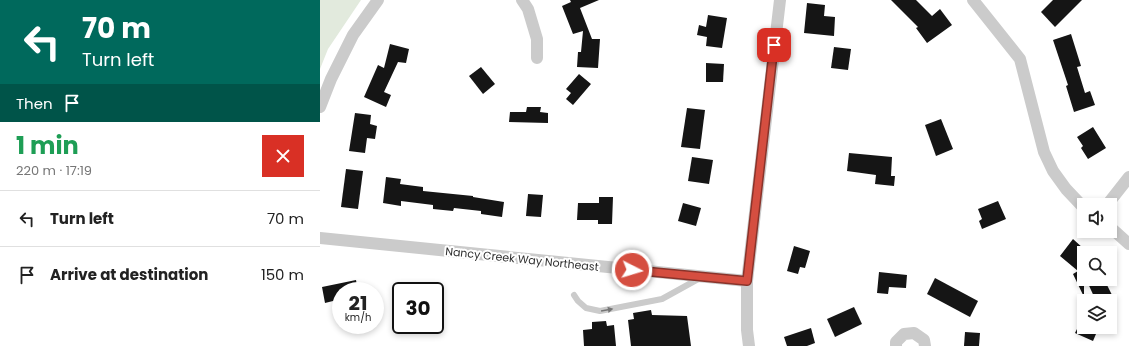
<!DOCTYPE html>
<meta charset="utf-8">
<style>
:root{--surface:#fff;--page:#f6f6f6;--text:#222;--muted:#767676;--line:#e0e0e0}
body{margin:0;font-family:Poppins,sans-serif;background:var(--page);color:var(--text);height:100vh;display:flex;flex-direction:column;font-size:15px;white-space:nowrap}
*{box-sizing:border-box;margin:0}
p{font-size:13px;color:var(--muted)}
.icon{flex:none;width:22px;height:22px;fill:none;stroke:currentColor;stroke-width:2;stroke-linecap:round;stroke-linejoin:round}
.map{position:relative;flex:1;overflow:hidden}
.sheet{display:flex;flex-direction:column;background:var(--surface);width:320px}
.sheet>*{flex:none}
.top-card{background:#00695c;color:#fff;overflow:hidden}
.tools{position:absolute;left:757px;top:198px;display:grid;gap:8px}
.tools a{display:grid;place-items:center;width:40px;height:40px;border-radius:0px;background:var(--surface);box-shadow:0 2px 6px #0003;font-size:20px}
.speed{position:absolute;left:12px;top:282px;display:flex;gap:8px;font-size:20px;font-weight:700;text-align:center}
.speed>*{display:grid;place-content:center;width:52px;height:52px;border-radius:50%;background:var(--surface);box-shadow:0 2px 6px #0003;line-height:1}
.speed small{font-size:10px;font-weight:400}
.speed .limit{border:2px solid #111;border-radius:6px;background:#fff;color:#111}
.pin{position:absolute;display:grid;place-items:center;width:34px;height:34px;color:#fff;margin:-17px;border-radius:8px;box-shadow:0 2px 6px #0006}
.me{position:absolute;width:44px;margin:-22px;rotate:95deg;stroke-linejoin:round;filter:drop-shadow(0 0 3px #0008)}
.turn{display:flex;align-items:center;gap:14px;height:84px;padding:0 16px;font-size:18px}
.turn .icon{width:52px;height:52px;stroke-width:2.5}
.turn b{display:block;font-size:28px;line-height:34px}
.then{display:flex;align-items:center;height:38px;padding:0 16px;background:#0003;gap:8px;font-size:15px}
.round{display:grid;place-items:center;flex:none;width:42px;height:42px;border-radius:0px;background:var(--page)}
.overview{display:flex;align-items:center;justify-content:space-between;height:68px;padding:0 16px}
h1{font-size:24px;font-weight:700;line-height:30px;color:#1e9e55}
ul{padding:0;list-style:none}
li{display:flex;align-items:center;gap:12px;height:56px;padding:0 16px;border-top:1px solid var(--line)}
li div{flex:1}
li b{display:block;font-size:15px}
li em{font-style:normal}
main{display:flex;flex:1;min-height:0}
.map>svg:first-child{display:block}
</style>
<main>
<section class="sheet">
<div class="top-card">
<div class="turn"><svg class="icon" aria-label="left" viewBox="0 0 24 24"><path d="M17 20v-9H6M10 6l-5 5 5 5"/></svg><div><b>70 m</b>Turn left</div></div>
<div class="then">Then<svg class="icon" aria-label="arrive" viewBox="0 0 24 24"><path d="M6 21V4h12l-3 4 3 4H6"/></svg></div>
</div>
<div class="overview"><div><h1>1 min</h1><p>220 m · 17:19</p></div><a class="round" style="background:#d93025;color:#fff"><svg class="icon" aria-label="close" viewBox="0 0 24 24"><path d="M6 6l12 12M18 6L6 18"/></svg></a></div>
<ul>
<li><svg class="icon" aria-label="left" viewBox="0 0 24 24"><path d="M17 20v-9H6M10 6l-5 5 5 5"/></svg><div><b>Turn left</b></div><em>70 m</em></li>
<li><svg class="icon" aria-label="arrive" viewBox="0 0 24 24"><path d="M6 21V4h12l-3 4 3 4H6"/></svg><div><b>Arrive at destination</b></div><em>150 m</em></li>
</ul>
</section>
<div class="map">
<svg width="809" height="346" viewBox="0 0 809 346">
<rect width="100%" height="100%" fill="#fff"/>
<path fill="#e2eadd" d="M0,0H41L8,49L0,69Z"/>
<g fill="#151515">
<path d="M250,0H279L260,8L272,39H280L278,68L257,67L258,52H261L263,31L253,34L242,6L251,2Z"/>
<path d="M571,0H596L612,16L620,9L632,25L607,43L596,28L598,27Z"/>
<path d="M733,0H762L735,27L721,12Z"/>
<path d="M487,3L505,5L504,16L515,17L514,36L484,33Z"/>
<path d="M388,15L407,18L402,48L386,46L387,37L377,35L379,25L386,27Z"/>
<path d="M751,34L761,66L757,67L765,93L770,91L775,105L754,112L746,86L748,85L733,40Z"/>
<path d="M70,44L89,49L86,63L78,62L64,92L71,95L66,107L44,97L58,65L64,68Z"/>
<path d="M514,47L531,49L528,70L511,68Z"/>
<path d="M386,63L404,64L403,82H386Z"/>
<path d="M161,67L175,84L163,94L149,76Z"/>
<path d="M259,74L271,84L253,105L246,99L251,93L246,89Z"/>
<path d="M207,107H221L220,112L228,113V123L189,122L190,112H206Z"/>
<path d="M367,108L385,110L380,149L361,147Z"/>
<path d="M35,113L51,115L50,124L57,126L55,139L47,138L45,153L29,151Z"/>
<path d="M621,119L633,149L616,156L605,125Z"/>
<path d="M773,127L786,148L768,159L761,148L763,146L757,137Z"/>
<path d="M529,153L572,157L571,176H575L574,186L555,184L556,175L527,171Z"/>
<path d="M372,157L393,160L389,184L368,181Z"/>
<path d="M26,169L43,171L38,209L21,207Z"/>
<path d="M66,177L81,179L80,184L103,187V191L153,196V197L184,202L182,217L161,214V211L134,208L133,211L113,209V205L81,201V206L63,203Z"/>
<path d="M208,194L223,195L221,217L206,216Z"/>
<path d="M279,197H293L292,224H278V220H257L258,203H279Z"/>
<path d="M678,201L686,219L662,229L659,221L662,219L658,209Z"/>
<path d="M363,203L381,208L376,226L358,221Z"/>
<path d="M753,239L764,249V297L753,274L758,271L740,256Z"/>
<path d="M474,246L490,251L485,268L480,267L478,274L467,271Z"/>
<path d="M559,272L587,275L586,288L569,287L568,294L557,293Z"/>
<path d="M615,278L658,301L650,317L607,294Z"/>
<path d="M766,279H784L795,301H776Z"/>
<path d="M36,280L38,291H21V299L5,303L2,287Z"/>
<path d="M534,307L542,324L515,337L507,319Z"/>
<path d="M331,310L332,315L367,316L371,346H311L308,320L314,319L313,313Z"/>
<path d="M286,321L287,326L294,325L296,346H264L263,330L272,329V322Z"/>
<path d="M758,327H779L773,341L755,333Z"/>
<path d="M491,328L495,343L487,346H467L464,337Z"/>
<path d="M645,332L660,333L659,346H644Z"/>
</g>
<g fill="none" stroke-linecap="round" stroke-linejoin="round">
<path stroke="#cbcbcb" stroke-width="6" d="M254,295L258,301L266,308L280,311L342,299L380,278"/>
<g stroke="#cbcbcb" stroke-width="12">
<path d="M202,0L208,9L217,39V58"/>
<path d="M653,0L700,59L724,152L733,171L746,189L764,208"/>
<path d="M0,107L11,79L33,35L58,0"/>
<path d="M787,205L809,177"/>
<path d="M790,227L809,244"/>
<path d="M0,238L427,281"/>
<path d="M429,346L427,330V281L460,0"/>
<path d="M576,346V342L584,334L594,333L604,340L605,346"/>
</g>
</g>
<defs><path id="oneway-solid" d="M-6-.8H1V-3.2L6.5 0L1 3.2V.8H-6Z"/></defs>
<use fill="#757575" href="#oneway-solid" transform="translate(287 310) rotate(-10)"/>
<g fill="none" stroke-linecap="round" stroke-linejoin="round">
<g stroke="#8a332a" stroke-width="10">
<path id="route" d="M312,270L427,281L454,45"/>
</g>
<use href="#route" stroke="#d54e40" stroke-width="7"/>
</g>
<g text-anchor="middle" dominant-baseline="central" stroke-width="4" stroke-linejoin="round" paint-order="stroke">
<g font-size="11" fill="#2e2e2e" stroke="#fff">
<text transform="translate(202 259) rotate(6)">Nancy Creek Way Northeast</text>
</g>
</g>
</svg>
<div class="tools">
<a><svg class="icon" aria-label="sound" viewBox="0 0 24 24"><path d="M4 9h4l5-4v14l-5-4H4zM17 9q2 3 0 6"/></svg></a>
<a><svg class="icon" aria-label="search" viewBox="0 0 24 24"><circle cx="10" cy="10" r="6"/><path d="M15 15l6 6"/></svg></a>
<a><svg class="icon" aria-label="layers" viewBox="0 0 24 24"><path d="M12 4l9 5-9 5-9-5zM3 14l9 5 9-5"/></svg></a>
</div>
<div class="speed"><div>21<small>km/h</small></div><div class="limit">30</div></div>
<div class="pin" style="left:454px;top:45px;background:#d93025"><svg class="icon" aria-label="arrive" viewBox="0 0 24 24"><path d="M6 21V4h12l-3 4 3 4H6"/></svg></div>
<svg class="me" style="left:312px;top:270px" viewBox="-20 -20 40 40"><circle r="17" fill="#d54e40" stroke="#fff" stroke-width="3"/><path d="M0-11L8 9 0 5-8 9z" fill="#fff"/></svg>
</div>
</main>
